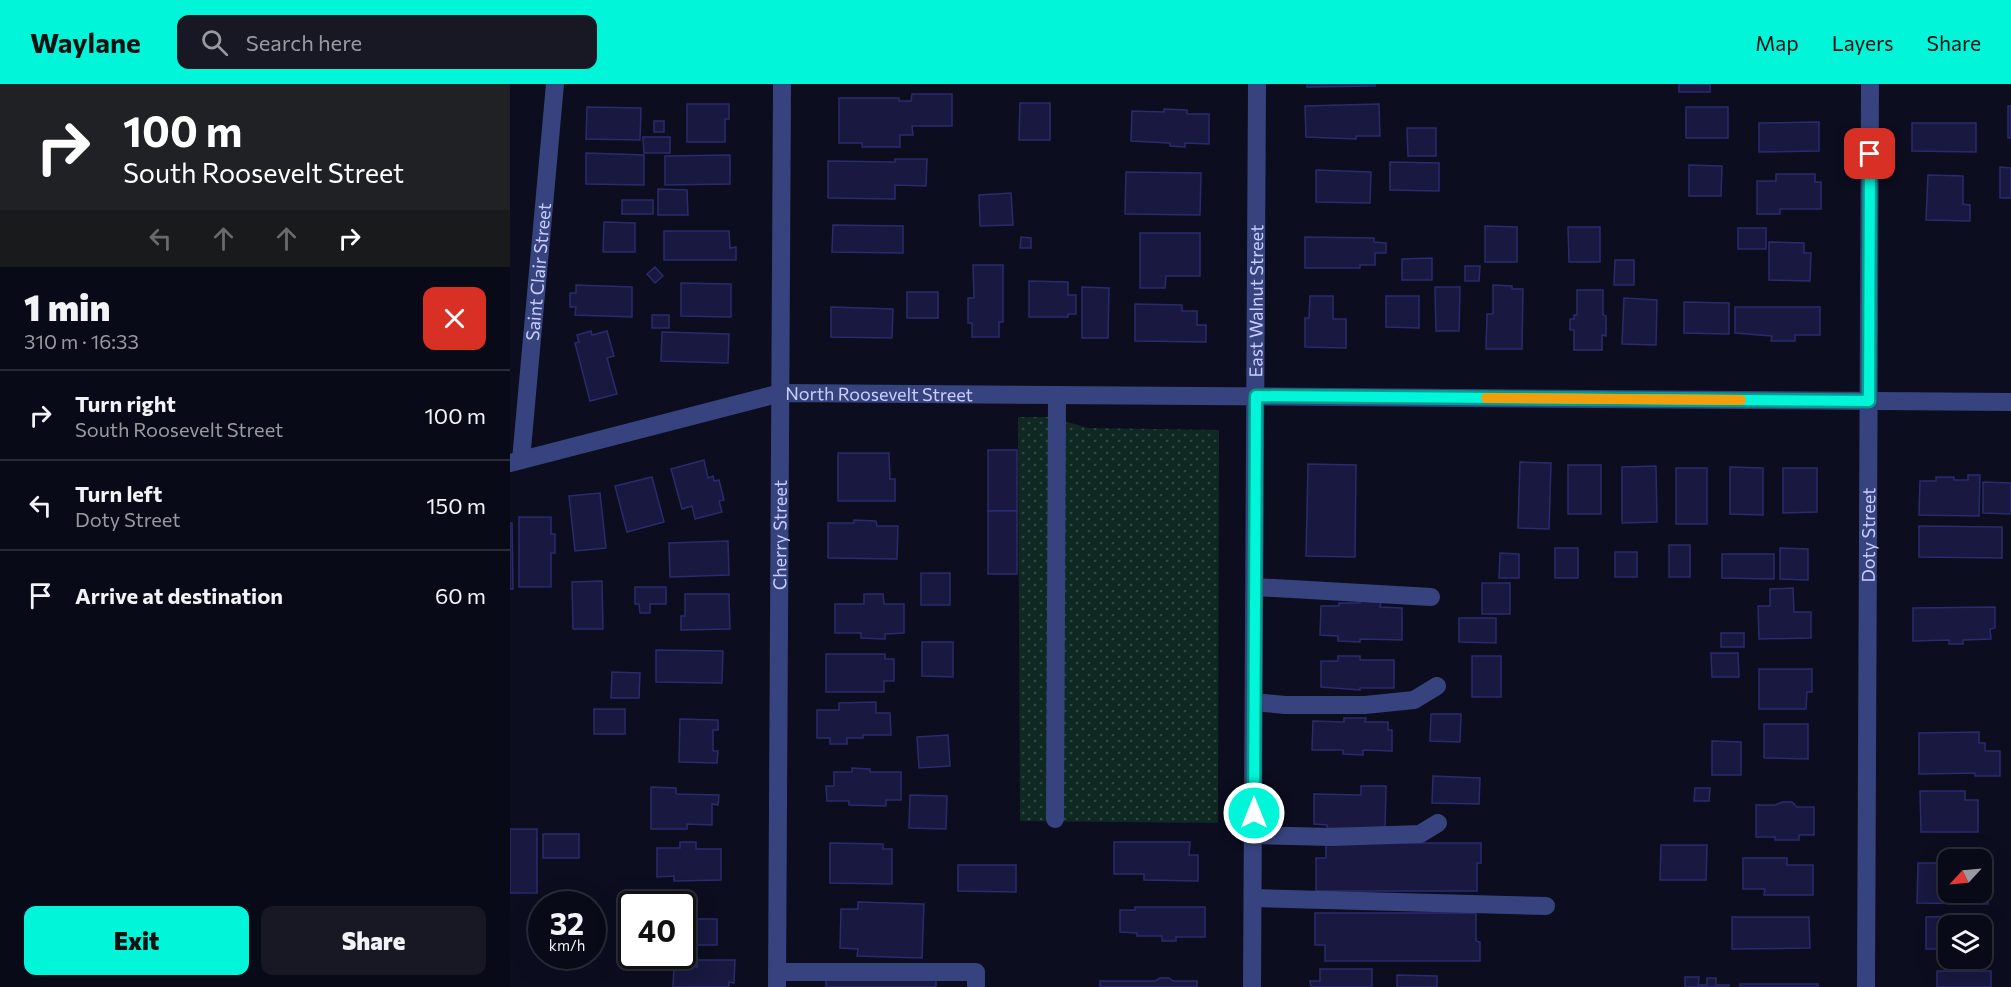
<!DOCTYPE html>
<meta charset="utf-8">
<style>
:root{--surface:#090a17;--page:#171824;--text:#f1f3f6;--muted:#999aa1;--line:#292b36;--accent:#00f5d9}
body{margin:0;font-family:Commissioner,sans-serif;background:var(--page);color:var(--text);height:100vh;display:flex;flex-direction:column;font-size:22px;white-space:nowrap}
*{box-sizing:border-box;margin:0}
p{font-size:20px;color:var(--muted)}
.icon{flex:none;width:33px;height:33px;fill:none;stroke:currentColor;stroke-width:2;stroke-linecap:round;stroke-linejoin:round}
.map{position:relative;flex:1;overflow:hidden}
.panel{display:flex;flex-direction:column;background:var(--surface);width:510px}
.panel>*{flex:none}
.top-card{background:#202124;color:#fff;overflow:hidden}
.needle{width:39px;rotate:244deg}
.fabs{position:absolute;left:1428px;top:765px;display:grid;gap:12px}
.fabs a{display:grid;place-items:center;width:54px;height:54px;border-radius:12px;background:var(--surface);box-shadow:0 6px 24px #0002,0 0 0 2px var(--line);font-size:30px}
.speed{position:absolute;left:18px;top:807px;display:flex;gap:12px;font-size:30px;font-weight:700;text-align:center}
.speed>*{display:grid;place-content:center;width:78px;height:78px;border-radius:50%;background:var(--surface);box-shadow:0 6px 24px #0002,0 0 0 2px var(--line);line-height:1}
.speed small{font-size:15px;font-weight:400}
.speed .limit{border:3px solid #111;border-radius:9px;background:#fff;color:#111}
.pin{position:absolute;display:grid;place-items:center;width:51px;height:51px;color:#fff;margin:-26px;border-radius:12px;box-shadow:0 3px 9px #0006}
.me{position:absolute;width:66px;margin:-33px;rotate:0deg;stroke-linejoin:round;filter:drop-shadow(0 0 4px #0008)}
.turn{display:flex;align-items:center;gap:21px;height:126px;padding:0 24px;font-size:27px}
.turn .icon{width:78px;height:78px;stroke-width:2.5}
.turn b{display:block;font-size:42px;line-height:51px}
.lanes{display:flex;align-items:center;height:57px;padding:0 24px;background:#0003;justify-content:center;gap:30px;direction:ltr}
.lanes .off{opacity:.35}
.round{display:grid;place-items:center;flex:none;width:63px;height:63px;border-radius:12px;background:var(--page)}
.summary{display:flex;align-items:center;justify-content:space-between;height:102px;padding:0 24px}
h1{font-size:36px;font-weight:800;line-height:45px}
.primary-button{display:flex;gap:12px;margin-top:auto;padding:12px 24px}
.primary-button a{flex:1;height:69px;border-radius:12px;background:var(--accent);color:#111;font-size:24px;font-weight:800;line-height:69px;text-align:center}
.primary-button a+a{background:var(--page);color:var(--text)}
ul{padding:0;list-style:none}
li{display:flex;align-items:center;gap:18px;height:90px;padding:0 24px;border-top:2px solid var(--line)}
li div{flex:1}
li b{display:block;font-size:22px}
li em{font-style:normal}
header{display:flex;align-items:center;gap:36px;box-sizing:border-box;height:84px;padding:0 30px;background:var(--accent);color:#111}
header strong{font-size:28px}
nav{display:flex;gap:33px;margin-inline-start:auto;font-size:21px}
.search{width:420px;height:54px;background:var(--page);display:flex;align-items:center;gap:15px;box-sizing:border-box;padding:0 21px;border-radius:12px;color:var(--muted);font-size:22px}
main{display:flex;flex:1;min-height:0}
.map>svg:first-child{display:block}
</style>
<header>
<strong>Waylane</strong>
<div class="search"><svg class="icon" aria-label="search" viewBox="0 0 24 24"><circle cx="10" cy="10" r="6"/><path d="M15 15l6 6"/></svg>Search here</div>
<nav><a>Map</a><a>Layers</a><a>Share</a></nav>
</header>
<main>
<section class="panel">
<div class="top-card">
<div class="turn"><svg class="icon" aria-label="right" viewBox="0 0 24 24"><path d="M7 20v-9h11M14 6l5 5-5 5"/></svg><div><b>100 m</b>South Roosevelt Street</div></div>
<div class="lanes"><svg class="icon off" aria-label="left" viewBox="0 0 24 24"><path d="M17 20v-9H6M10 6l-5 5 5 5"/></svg><svg class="icon off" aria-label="ahead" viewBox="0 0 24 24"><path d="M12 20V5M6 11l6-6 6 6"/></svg><svg class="icon off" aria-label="ahead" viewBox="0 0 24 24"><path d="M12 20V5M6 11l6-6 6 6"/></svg><svg class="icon" aria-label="right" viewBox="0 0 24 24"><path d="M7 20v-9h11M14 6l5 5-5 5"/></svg></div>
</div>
<div class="summary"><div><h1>1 min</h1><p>310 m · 16:33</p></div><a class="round" style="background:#d93025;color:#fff"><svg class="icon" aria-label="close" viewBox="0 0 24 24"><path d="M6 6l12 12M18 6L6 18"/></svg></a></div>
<ul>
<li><svg class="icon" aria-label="right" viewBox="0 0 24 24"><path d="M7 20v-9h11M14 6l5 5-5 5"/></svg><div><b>Turn right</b><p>South Roosevelt Street</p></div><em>100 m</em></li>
<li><svg class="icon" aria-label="left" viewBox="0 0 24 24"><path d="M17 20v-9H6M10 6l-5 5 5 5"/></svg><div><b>Turn left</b><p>Doty Street</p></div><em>150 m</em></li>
<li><svg class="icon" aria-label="arrive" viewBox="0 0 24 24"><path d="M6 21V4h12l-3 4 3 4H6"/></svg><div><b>Arrive at destination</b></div><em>60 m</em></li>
</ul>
<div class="primary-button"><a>Exit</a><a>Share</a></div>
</section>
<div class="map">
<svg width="1501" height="903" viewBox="0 0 1501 903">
<defs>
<pattern id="grass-dots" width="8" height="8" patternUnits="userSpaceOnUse" patternTransform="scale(1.5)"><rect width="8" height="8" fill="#0f2922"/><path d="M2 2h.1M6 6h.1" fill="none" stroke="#314743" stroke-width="1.8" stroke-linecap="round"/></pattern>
</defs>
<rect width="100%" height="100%" fill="#0c0d1f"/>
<path fill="url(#grass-dots)" d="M508,333H541L578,344L709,346L708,739L510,737Z"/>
<g fill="#181840" stroke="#2a2b6c" stroke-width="1.5">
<path d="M797,0H865V2L797,3Z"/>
<rect x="1169" y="0" width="31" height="8"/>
<path d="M402,10H442V42H402L403,51H390V63H352V59H329V14H389V17H401Z"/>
<path d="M510,19H540V56H509Z"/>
<path d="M177,20H219V35H215V58H177Z"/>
<path d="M869,20L870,52H846V55L796,53L795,22Z"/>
<rect x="1498" y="22" width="3" height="32"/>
<path d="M77,23L131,24L130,56L76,55Z"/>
<rect x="1176" y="23" width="42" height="31"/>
<path d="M654,25L677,26V30H699V60L675,59V63L660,62V59L621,57L622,27L654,28Z"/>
<rect x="144" y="37" width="10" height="11"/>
<path d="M1309,38V67L1249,68V39Z"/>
<path d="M1402,39H1466V68L1402,67Z"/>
<path d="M897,44H926V72H898Z"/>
<path d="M133,53H160V69H134Z"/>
<path d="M76,69L134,71V101L76,100Z"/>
<path d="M220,71V100L155,101V72Z"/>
<path d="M385,75H417L416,102L385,101V115L318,114V77L385,78Z"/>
<path d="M880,78L929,79V107L880,106Z"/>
<path d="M1179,81L1212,82L1211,112H1179Z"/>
<path d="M1490,83L1501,84V114H1490Z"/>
<path d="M806,86L861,88L860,119L806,118Z"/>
<path d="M616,88L691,89L690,131L615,130Z"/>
<path d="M1266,90H1305V98H1311V125H1270V130H1247V97H1266Z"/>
<path d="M1418,91L1453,92V120L1460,121V137L1416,136Z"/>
<path d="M148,105L177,106L178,131H148Z"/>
<path d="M501,109L503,141L470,142L469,111Z"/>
<rect x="112" y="116" width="31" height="14"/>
<path d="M94,138L125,139V168H93Z"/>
<path d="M323,141L393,142V169L322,168Z"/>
<path d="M975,142L1007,143V178H975Z"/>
<path d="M1058,143H1090V178H1059Z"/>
<rect x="1228" y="144" width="28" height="21"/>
<path d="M154,147H219L220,164L226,163V176H154Z"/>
<path d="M630,149H690V192H656L655,204H630Z"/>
<path d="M511,153L521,154V164H510Z"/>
<path d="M795,153L864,154V158L876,159V169H865V181H850V184H795Z"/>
<path d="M1259,158L1294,159V169H1301L1300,197L1259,196Z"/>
<path d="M922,174V196H892V175Z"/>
<path d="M1105,176H1124V201H1104Z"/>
<path d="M463,181H493V238H489V253H462V239H458V214H464Z"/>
<path d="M955,182H970L969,197H955Z"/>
<path d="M145,183L153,192L145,199L137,190Z"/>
<path d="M519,197L558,198V211H566V230H558V233H519Z"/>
<path d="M171,199L221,200V233L171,232Z"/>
<path d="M66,201L122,203V233L65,231L66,223H60V209H66Z"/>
<path d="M983,201L1002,202V205H1013L1012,265H976L977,230H983Z"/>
<path d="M572,203L599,204L598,254H572Z"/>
<path d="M925,203H950L949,247H926Z"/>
<path d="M1067,206H1093V231L1096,232V252L1092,251V266H1064V246H1060V235H1064V231H1067Z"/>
<rect x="397" y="208" width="31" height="26"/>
<path d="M800,212H823V235H836V264L795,263V234H799Z"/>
<path d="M876,212H909V244L876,243Z"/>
<path d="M1114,214L1147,216L1146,261L1112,260Z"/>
<path d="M1174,218L1219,219V250L1174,249Z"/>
<path d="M625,220L672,221V227H687V241H696V258L625,257Z"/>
<path d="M321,223L383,225L382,254L321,253Z"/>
<path d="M1225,223H1310V251H1285V257H1261L1262,252L1225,249Z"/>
<rect x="142" y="231" width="17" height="13"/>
<path d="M81,247L82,251L97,247L104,272L97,274L107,310L80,317L65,259L69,258L67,251Z"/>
<path d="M152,248L219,250L218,279L151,277Z"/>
<rect x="478" y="366" width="29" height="61"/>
<path d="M328,369H379L380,395H385V417H328Z"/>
<path d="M194,376L198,394L203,392L204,397L209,396L214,416L209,417L212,428L185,435L182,422L172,425L161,385Z"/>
<path d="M1010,378L1041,379L1039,445L1008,444Z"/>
<path d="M798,380L846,381L845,473L796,472Z"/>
<rect x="1058" y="381" width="33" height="49"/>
<path d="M1146,382L1147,438L1112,439V383Z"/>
<path d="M1220,383L1253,384V431L1220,430Z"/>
<rect x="1166" y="384" width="31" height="56"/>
<path d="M1273,384H1307V428L1273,429Z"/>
<path d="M1458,391H1470L1469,432L1409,431L1410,397H1426V393H1444V396H1458Z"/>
<path d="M142,393L154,438L117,448L105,402Z"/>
<path d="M1473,398L1501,399V430L1473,429Z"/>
<path d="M90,409L96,464L65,467L59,412Z"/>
<rect x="478" y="427" width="29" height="63"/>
<path d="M9,433H41V450H45V469H41V503H9Z"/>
<path d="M344,436L366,437L367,442H388L387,475L318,474V439H344Z"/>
<path d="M0,439H2L3,505H0Z"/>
<path d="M1409,442L1492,443V474L1409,473Z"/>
<path d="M218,457L219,491L160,493L159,459Z"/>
<rect x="1159" y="461" width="21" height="32"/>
<rect x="1045" y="464" width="23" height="30"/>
<path d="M1270,464L1298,465V496L1270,495Z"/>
<rect x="1105" y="468" width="22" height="25"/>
<path d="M990,469L1009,470V494H989Z"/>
<path d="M1212,470H1264V495L1212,494Z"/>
<rect x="411" y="489" width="29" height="32"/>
<path d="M92,497L93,545H63L62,498Z"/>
<rect x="972" y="499" width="28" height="31"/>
<path d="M125,503H156V520H140V529H130L129,520H125Z"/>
<path d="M1283,504L1284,528H1301V554L1249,555L1248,522H1260V505Z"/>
<path d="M175,510H219L220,545L171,546V532H175Z"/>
<path d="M354,510H373L374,520H394V549L375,550V555L351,554V549H325V520H354Z"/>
<path d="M850,517L871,518L870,523L892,524V556L850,555V558L828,557V552L810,551L811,522H829V519H850Z"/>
<path d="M1485,523V544L1480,545L1481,555L1453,556V560H1439V556L1403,557V524Z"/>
<path d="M949,534H986V559L949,558Z"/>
<rect x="1211" y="549" width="23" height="14"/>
<path d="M412,558H443V593L412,592Z"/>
<path d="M146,566L213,567L212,599L146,598Z"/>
<path d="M1201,569H1228L1229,593H1202Z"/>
<path d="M316,570H375V575H384V597H374V608H316Z"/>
<path d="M828,572H850V576H884V604H850V606L811,603V577H828Z"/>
<rect x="962" y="572" width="29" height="41"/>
<path d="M1249,585H1302V608H1297L1296,625H1249Z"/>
<path d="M102,588L130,589L129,614H101Z"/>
<path d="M366,618V629H380L381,651H353V654H337V660H320V654H307V626H329V619Z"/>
<rect x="84" y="625" width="31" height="25"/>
<path d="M921,630H951L950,658L920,657Z"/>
<path d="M834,634H856L855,638H878V646H882V667L853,666V671L833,670V666H802L803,637L834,638Z"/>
<path d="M170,635L208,636V646H203V667H208L207,679L169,678Z"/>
<path d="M1254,640H1298V675L1254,674Z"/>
<path d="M1469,648V659H1475V667H1490V692H1465V689L1409,690V649Z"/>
<path d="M438,651L440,682L409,684L407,653Z"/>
<path d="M1202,657L1231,658V691H1202Z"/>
<path d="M342,684L360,685V688H391V716H376V722L339,721V717H317L316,702H324V688H342Z"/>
<path d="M923,692L970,694L969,720L922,719Z"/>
<path d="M851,702H876L875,745L817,744V741L804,740V710L851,711Z"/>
<path d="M141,703L166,704V710L209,711L208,721L202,720V741L177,740V745H141Z"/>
<path d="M1185,704H1200L1199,717H1184Z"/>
<path d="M1410,707H1455V716H1468V748H1411Z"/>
<path d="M400,711L437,712L436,745L399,744Z"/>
<path d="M1272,718H1282L1287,723H1304V751H1289V756H1265V753H1246V721H1265Z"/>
<rect x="0" y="745" width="27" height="64"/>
<rect x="33" y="750" width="36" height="24"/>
<path d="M170,758H186V765H211V796L164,797V792L147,793V764H170Z"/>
<path d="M604,758H680L679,771H688V797L634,796V790H604Z"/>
<path d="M320,759L373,760V765H382V800L320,799Z"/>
<path d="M816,759H971V779H967V807H806V774H816Z"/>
<path d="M1151,761H1197L1196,796H1150Z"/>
<path d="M1233,774H1277V781H1303V811H1254L1255,805H1233Z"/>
<path d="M1408,779H1438V808H1472V780H1478V820L1407,819Z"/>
<path d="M448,781H506V808L448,807Z"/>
<path d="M348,818L414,820L412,874L347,872L348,865L330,864L331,825H348Z"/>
<path d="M625,823H695V853H666V857H652V852H627V849L610,848V826H625Z"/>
<path d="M805,829H966V857L970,858V877H815V861H805Z"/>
<path d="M1465,832V837H1474V854H1472V842H1438V865H1416V833Z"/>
<path d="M1222,833H1299L1300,864L1222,865Z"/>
<rect x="172" y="835" width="35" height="26"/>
<path d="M187,876H225L224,899L219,898V903H163L164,882L187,883Z"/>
<path d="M810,885H862V903H801L800,897H810Z"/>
<rect x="1427" y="887" width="54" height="16"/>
<path d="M887,891L927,892V903H887Z"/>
<path d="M316,893L426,894V903H316Z"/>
<path d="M1175,893H1189L1188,903H1175Z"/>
<path d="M650,894H659L663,897H687V903H590V897H645Z"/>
<path d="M1197,894H1206V901H1219V903H1190V901H1197Z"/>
<rect x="1230" y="900" width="78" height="3"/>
</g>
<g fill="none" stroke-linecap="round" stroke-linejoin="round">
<g stroke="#37437e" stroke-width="18">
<path id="s1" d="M11,376L45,0"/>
<path id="s2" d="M0,379L271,309L1501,318"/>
<path d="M745,503L921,513"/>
<path d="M744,618L775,621H855L904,616L927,602"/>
<path d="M545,735L547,311"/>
<path d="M743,751L821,753L910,750L928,739"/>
<path d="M743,814L1036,822"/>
<path d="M267,888H466V903"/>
<path id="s3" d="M267,903L272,0"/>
<path id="s4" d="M742,903L747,0"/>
<path id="s5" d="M1356,903L1360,0"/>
</g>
</g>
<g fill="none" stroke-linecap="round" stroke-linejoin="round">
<g stroke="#009f8d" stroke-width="15">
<path id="route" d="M744,729L746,312L1359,317L1360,70"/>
</g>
<use href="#route" stroke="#00f5d9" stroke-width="10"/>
<path stroke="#f59e0b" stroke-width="10" d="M976,314L1231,316"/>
</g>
<g text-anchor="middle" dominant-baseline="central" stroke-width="6" stroke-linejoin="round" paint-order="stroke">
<g font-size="18" fill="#cacfff" stroke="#0c0d1f">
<text stroke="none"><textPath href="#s1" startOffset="189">Saint Clair Street</textPath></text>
<text stroke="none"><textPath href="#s4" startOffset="686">East Walnut Street</textPath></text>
<text stroke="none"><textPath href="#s2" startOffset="378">North Roosevelt Street</textPath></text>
<text stroke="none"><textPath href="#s3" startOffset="452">Cherry Street</textPath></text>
<text stroke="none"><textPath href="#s5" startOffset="452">Doty Street</textPath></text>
</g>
</g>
</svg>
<div class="fabs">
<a><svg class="needle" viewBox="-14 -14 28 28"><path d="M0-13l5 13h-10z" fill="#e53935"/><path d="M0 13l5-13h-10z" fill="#999aa1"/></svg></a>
<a><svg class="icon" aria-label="layers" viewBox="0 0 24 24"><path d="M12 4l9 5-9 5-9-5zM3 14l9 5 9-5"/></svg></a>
</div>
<div class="speed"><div>32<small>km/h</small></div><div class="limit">40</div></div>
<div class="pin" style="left:1360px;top:70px;background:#d93025"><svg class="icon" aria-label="arrive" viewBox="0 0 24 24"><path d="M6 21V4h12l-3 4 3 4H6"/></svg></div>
<svg class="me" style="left:744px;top:729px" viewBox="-20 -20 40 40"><circle r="17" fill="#00f5d9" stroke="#fff" stroke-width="3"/><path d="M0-11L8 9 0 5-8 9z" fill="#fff"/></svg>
</div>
</main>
